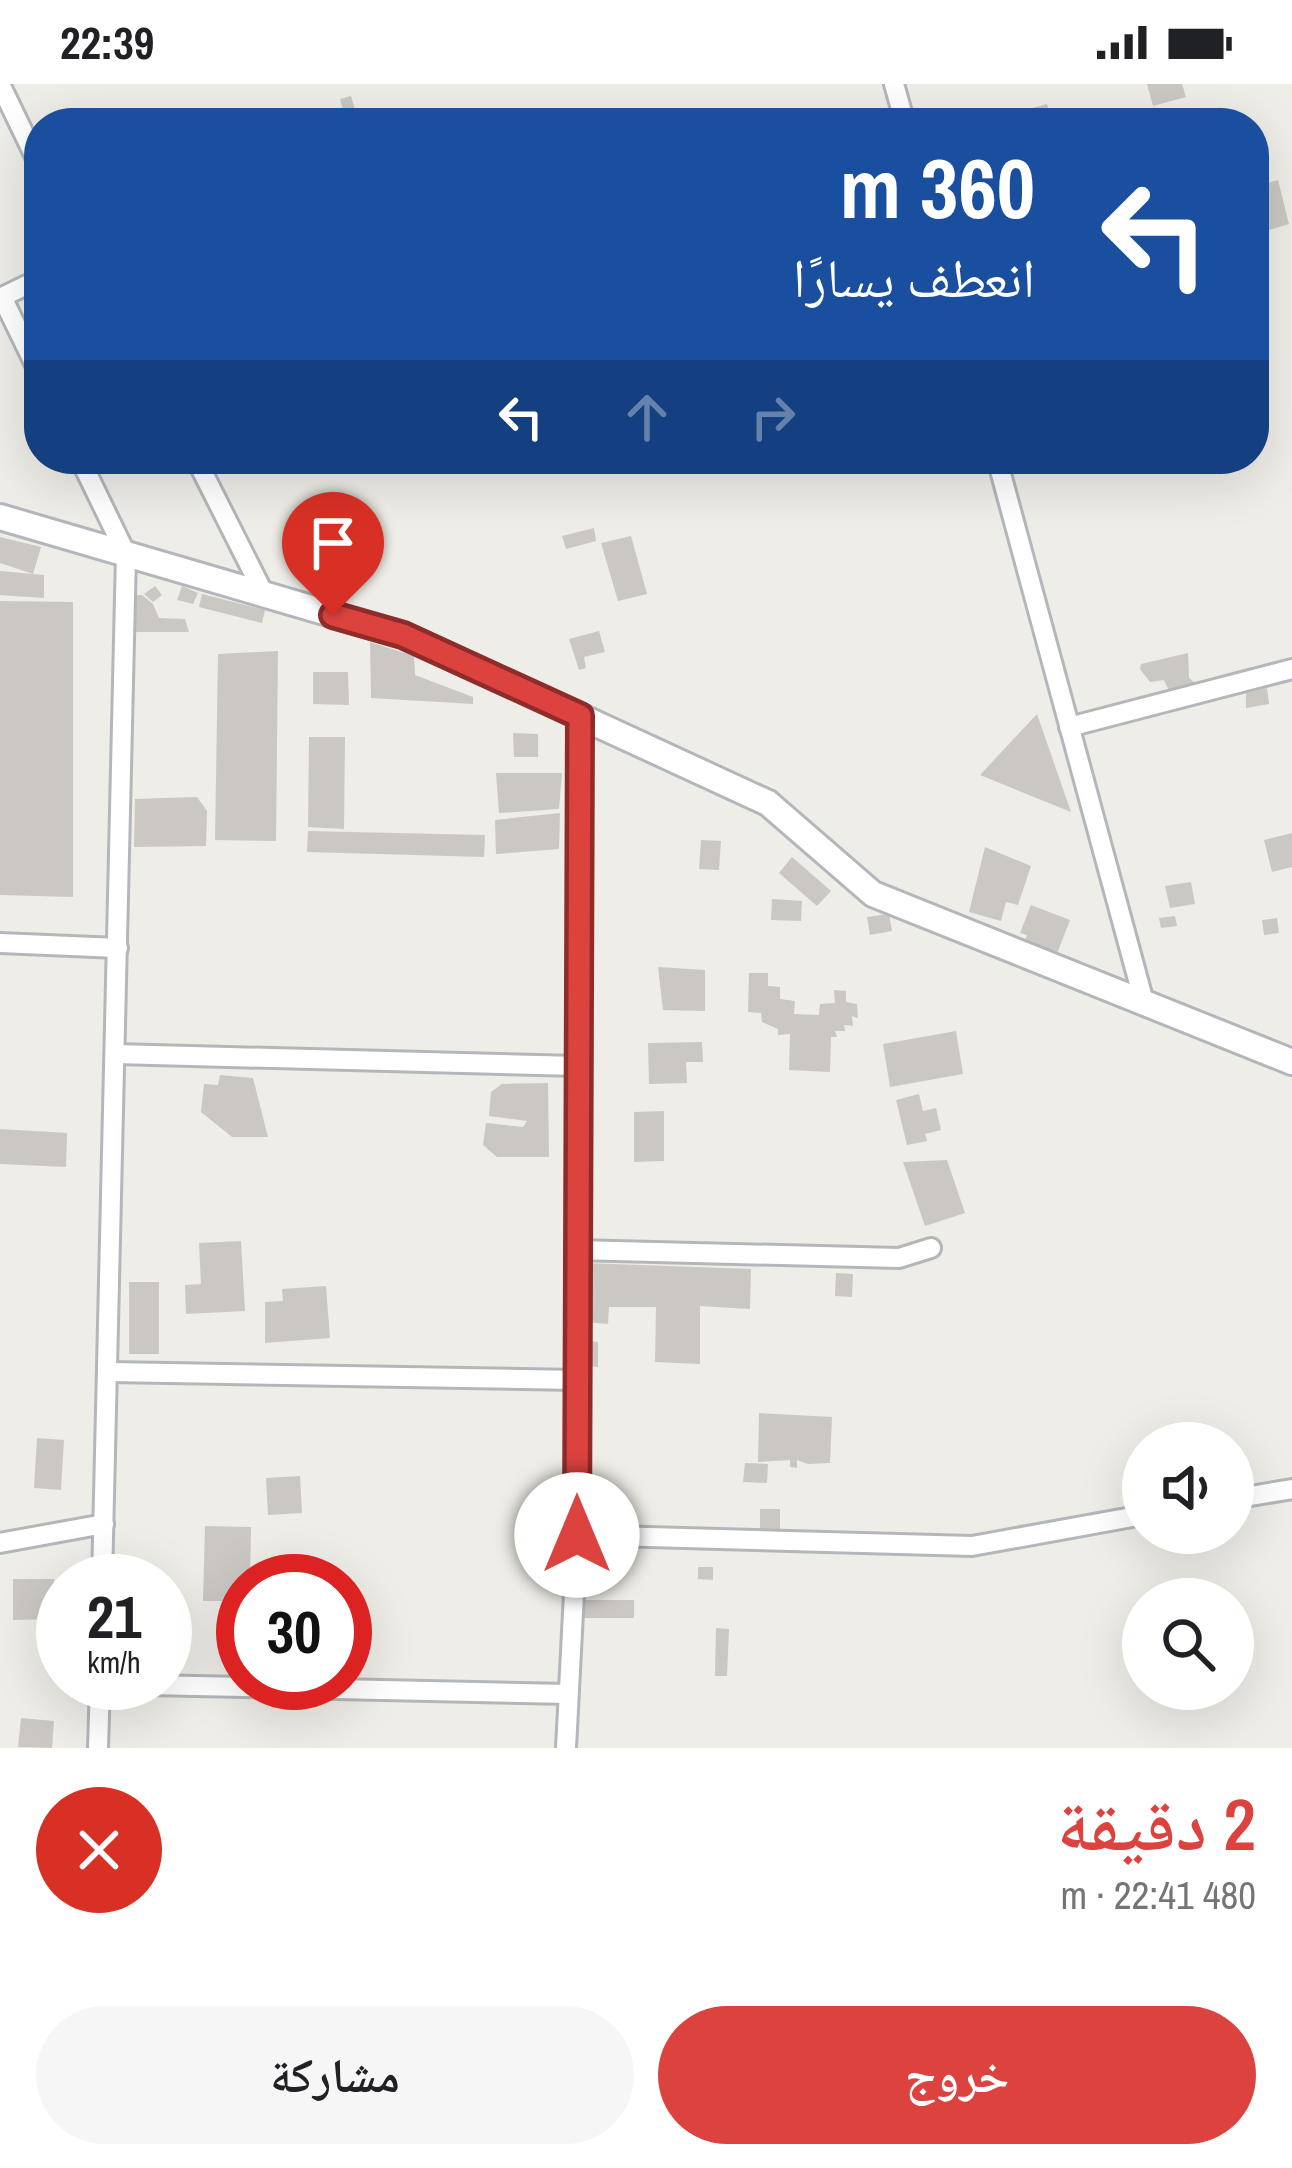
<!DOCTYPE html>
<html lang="ar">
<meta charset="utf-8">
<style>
:root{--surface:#fff;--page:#f6f6f6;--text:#202124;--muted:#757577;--accent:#dc433f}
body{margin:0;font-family:"Archivo Narrow","Noto Naskh Arabic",sans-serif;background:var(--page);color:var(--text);direction:rtl;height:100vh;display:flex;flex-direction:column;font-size:45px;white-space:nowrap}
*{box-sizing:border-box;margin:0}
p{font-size:39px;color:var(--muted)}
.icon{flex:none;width:66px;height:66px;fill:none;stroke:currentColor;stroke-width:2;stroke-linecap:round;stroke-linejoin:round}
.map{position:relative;height:1664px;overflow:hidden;direction:ltr}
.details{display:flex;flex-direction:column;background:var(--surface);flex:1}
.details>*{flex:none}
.guide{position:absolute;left:24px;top:24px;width:1245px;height:366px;border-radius:48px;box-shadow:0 12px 48px #0002;direction:rtl;background:#1a4fa0;color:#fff;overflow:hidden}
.fabs{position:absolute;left:1122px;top:1338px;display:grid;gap:24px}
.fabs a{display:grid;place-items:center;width:132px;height:132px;border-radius:50%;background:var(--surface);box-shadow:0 12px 48px #0002;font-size:60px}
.speed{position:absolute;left:36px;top:1470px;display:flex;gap:24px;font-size:60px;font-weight:700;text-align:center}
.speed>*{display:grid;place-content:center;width:156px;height:156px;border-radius:50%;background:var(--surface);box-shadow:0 12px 48px #0002;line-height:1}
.speed small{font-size:30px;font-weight:400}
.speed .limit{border:18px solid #d22;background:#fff;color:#111}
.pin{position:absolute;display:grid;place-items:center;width:102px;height:102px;color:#fff;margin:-123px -51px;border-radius:50% 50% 50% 0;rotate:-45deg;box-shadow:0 0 12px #0007}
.pin .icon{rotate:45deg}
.me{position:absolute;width:132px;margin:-66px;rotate:0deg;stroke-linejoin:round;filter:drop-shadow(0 0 9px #0008)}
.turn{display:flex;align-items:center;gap:42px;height:252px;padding:0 36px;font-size:54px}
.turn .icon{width:156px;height:156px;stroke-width:2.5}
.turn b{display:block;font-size:84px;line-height:102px}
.lanes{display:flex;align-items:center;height:114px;padding:0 36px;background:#0003;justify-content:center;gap:60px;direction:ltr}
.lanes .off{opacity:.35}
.round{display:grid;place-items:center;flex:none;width:126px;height:126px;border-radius:63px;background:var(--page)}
.headline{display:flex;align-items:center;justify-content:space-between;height:204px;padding:0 36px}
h1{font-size:72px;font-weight:600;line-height:90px;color:var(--accent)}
.button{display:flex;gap:24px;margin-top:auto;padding:24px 36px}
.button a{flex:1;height:138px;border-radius:72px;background:var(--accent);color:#fff;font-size:48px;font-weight:600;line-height:138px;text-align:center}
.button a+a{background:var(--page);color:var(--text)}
.status{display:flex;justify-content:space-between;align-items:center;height:84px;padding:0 60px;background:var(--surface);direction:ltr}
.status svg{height:33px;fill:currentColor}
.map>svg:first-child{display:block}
</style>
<div class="status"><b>22:39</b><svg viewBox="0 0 49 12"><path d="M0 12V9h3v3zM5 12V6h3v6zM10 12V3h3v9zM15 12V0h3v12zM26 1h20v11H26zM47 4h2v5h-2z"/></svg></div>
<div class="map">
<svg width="1292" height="1664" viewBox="0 0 1292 1664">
<rect width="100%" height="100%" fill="#efede7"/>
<g fill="#cbc8c4">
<path d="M1147,0H1182L1186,13L1153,22Z"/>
<path d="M351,12L358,35L346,38L340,15Z"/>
<path d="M1047,20L1053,39H1019L1017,28Z"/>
<path d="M1278,96L1289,140L1259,149L1254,103Z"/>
<path d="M1259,278L1267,311L1254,314V280Z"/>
<path d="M594,444L596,457L566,465L562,452Z"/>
<path d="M631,452L647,510L618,517L601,459Z"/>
<path d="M0,453L41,463L33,490L44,491V514L0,511V487L33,490L0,479Z"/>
<path d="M155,502L162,511L153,518L144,510Z"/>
<path d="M182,502L198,509L193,520L177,516Z"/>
<path d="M202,510L265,526L262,539L199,523Z"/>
<path d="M135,511H142L153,520L159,534L185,535L189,548H136Z"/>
<path d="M0,517L73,518V813L0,811Z"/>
<path d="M599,547L605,568L584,573L586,584L579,586L569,555Z"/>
<path d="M370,558L414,572L415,591L473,613V620L371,614Z"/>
<path d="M278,567L276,757L215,756L218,570Z"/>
<path d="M1188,569L1189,594L1199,602L1170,609L1164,596L1150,598L1140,585L1141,580Z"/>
<path d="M313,588H348L349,621L313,620Z"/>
<path d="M1267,604L1269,620L1246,624V609Z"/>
<path d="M1037,630L1071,728L980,691Z"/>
<path d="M513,649L538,650V673H514Z"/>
<path d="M309,653H345L344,745L308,743Z"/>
<path d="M496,689H562L559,725L499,729Z"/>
<path d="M197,713L207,727L206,762L134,763L135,715Z"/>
<path d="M560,729L559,765L496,770L495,736Z"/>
<path d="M308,747L485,751L484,773L307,768Z"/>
<path d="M1292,749V783L1272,788L1264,756Z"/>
<path d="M701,756L721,757L719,786L699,785Z"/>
<path d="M985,763L1031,782L1018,821L1006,818L1001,837L969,828Z"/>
<path d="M792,773L831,807L817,822L779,789Z"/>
<path d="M1191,798L1195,820L1170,824L1165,802Z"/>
<path d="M772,815L802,817L801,837L771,836Z"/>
<path d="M1031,821L1070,836L1055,875L1023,863L1027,851L1020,849Z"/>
<path d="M889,830L892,847L870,851L867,833Z"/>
<path d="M1175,832L1177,842L1161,844L1159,834Z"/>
<path d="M1277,834L1279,849L1264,851L1262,836Z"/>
<path d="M658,883L705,886V927L663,926Z"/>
<path d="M749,889H768V902L780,903V915L795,917L794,930L819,931L820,920L835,919L834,906L846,907V918L857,920L858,934L852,932L853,942L844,941L845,947H835L837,953H831L830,988L789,986L790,950L778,951V945L762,938L761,929L748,928Z"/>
<path d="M956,947L963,990L890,1003L883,960Z"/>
<path d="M702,958L703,978H686L687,999L649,1000L648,959Z"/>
<path d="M220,991L253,994L268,1053H232L201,1028L204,1000L218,1001Z"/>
<path d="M548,999L549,1073H497L483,1061L486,1039L523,1043L527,1037L489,1032L491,1008L502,1000Z"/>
<path d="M919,1010L923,1027L936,1024L941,1046L925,1050L927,1057L907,1061L896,1016Z"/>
<path d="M664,1027V1077L634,1078V1028Z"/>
<path d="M0,1045L67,1049L66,1083L0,1080Z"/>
<path d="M947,1076L965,1129L925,1142L903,1078Z"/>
<path d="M241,1157L245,1227L186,1230L185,1201L201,1200L199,1159Z"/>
<path d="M585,1179L751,1185L750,1225L700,1222V1280L655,1278L656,1223H609L608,1240L584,1238Z"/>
<path d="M836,1189L853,1190L852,1213L835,1212Z"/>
<rect x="129" y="1198" width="30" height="72"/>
<path d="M326,1202L330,1254L265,1259V1218L283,1217L282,1205Z"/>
<path d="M584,1256L598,1258V1283L584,1282Z"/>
<path d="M759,1329L832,1333L830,1379L808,1380L797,1376V1384L790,1383V1376L758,1378Z"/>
<path d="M37,1354L64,1356L61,1406L34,1404Z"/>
<path d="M745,1379L768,1380L767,1399L743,1398Z"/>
<path d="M300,1392L302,1429L268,1431L266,1394Z"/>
<rect x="760" y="1425" width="20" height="21"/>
<path d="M205,1442L251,1443L250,1497H243V1517H203Z"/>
<path d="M279,1476L326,1481V1497H278Z"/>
<path d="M698,1483H713V1496L698,1495Z"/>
<path d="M13,1495H54V1535L13,1536Z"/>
<path d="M579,1516H634V1534H580Z"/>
<path d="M716,1544L729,1545L727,1592H715Z"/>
<path d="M21,1634L54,1637L52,1664L18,1663Z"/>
</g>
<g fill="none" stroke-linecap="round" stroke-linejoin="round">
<g stroke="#b4b7ba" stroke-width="24">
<g id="street">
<path d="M0,0L39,81"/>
<path d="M894,0L905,39"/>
<path d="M2,213L39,289"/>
<path d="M0,214L39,195"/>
<path d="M80,375L126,470L102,1497"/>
<path d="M196,375L264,510"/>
<path d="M997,375L1144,918"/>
<path d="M1069,643L1292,585"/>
<path d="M0,859L118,864"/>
<path d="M115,970L577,982"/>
<path d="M575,1166L899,1174L931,1164"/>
<path d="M109,1288L577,1296"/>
<path d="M1233,1415L1292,1405"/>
<path d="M577,1451L972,1462L1143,1431"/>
<path d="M0,1459L104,1440"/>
<path d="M100,1600L568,1610"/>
<path d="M98,1664L100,1599"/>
<path d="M566,1664L577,1451L580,632"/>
</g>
</g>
<g stroke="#b3b6ba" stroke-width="30">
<path id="secondary" d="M0,433L403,551L768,719L873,810L1292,978"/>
</g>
<use href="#street" stroke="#fff" stroke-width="18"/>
<use href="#secondary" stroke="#fff" stroke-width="24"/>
</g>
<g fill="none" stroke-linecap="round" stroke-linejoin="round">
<g stroke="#8f2c29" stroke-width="30">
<path id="route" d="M333,531L403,551L580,632L577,1451"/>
</g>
<use href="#route" stroke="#dc433f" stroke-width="21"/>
</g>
</svg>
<div class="fabs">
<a><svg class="icon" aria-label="sound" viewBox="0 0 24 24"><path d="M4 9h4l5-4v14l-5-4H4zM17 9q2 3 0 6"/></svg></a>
<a><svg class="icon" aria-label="search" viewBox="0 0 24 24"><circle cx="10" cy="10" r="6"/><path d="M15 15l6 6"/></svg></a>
</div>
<div class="speed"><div>21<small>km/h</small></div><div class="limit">30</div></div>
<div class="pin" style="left:333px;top:531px;background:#d93025"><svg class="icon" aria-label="arrive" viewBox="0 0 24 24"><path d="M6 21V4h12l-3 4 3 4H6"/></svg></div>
<svg class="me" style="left:577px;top:1451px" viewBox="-20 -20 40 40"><circle r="19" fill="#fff"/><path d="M0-13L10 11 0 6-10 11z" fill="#dc433f"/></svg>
<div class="guide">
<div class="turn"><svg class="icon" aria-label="left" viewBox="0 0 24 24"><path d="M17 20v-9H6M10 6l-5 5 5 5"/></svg><div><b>360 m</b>انعطف يسارًا</div></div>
<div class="lanes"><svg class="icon" aria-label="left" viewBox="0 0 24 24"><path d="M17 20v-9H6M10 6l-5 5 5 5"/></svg><svg class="icon off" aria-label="ahead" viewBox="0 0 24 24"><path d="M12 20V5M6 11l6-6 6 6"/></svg><svg class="icon off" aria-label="right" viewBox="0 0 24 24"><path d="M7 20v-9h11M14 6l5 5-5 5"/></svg></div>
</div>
</div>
<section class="details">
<div class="headline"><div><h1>2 دقيقة</h1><p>480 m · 22:41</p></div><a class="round" style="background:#d93025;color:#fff"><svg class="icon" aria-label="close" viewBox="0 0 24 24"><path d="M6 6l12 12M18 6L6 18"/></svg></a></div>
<div class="button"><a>خروج</a><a>مشاركة</a></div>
</section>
